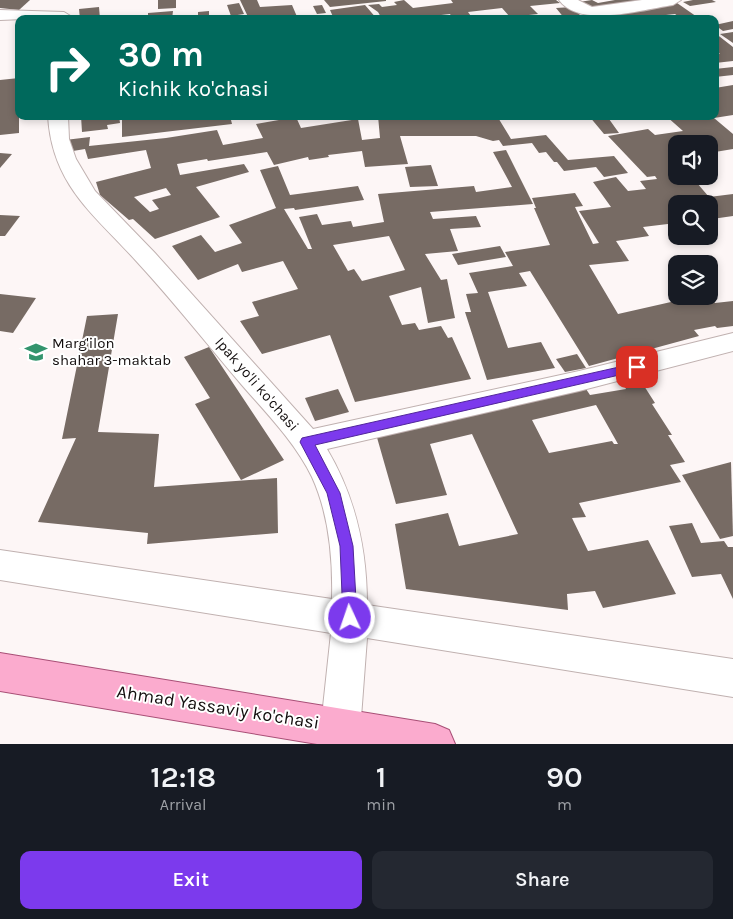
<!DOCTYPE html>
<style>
:root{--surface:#171b24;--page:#242831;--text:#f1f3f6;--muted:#9ea1a6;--accent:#7c3aed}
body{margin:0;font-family:Karla,sans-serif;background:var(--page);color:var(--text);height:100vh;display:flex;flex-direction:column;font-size:19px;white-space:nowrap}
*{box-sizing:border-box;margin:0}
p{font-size:16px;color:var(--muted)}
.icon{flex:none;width:28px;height:28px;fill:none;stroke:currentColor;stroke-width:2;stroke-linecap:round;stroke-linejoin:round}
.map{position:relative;height:744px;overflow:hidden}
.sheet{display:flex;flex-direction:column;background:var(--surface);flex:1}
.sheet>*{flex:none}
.hud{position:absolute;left:15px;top:15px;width:704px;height:105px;border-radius:10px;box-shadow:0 2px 8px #0003;background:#00695c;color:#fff;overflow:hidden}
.fabs{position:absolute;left:668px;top:135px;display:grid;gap:10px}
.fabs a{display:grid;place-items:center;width:50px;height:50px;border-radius:10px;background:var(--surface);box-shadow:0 2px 8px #0003;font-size:25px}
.pin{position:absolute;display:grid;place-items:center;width:42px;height:42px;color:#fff;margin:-21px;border-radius:10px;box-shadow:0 2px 8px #0006}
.me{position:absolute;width:55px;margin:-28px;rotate:357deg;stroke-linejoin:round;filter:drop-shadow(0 0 4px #0008)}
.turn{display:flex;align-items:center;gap:18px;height:105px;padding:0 20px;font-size:22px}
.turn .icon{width:65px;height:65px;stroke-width:2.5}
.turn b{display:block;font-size:35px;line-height:42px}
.eta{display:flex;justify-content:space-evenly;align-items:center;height:85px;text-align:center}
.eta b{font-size:30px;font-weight:600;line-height:35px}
.button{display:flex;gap:10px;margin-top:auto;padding:10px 20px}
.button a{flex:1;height:58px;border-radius:10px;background:var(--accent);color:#fff;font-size:20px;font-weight:600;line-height:58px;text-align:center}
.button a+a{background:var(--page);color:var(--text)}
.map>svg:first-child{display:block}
</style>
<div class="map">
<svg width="733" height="744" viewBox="0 0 733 744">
<rect width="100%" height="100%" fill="#fdf6f6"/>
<g fill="#776b64" fill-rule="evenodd">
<path d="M0,0H30L19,10L0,8Z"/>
<path d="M158,0H176V8L158,9Z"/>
<path d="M240,0H257L260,7L292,5L298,19H249Z"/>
<path d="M324,0H386V1L330,7Z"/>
<path d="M404,0L413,8L453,3L451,0H556L560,3L530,6L538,14L510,17L502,8L468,12L473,19H453L450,14L406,19H382L378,12L368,5L379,4L382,7L397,5L394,2Z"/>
<path d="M592,0L598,3L615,0H653L588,10L579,2Z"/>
<path d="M693,0H712L716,2L690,6L683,2Z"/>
<path d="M239,3L244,14L231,16L227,5Z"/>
<path d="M677,3L700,19H682L675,14L657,16L660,19H622L616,13Z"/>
<path d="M322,5L326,13L317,14L313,6Z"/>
<path d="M365,5L377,19H357L356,17L334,19L330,10Z"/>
<path d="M99,7L100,19H80L79,9Z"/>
<path d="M572,7L581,16L611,14L616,19H565L556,8Z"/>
<path d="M173,11L172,19H148V13Z"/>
<path d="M209,11V19H198V12Z"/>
<path d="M733,21V29L723,31L715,25Z"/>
<path d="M733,32V43L720,34Z"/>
<path d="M715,33L733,47V61L715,63V54H720L715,49Z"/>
<path d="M733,67V75L715,77V69Z"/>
<path d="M19,78V133L0,135V80Z"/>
<path d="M733,85V115L714,118L733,134V149L709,153V144H676V159L671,160L676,166V176H691L709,197L733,194V216L712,219L717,224L709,225V204H676V223L643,227L649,236L616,241L629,261L589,265L618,314L693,297L695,300L711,298L715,303L733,301V326L717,328L715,326L694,330L699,336L589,366L530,271L519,273L527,286L488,292L508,348L541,342L555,368L487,380L465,312H471L466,294L478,293L469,273L513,266L505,252L550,245L534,208H536L532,198L575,193L583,206L575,207L593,244L599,243L579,211L611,207L593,182L616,177L628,191L646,189L640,181L657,179L655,176L647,177L608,136L648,129L655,135L683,131L666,116H715V88Z"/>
<path d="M81,116H119L120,123L107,125L108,129L82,132Z"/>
<path d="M156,116H230L232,124L122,137V120Z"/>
<path d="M378,116H416V120L437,116H497L511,139L546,135L568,160L614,156L628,173L604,177L596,167L564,171L557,162H554L546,152L539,153L532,143L503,146L499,140L493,141L476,136H400L408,164L365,167L362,151L328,155L329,157L309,160L308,157L274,165L267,152L208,161L207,159L177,164L180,175L244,164L249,172L196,187L220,217L155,239L133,219L129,220L100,195L96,182L151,168L146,150L88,159L85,149L67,152L65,140L90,137L89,146L166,138L217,130L223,145L263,138L256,124L296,117L301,128L358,119L362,140L380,138ZM166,188L171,195L152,200L159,209L150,212L134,197Z"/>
<path d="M589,116H620L609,119L619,133L604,134Z"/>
<path d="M506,150L533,204L430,212L433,219L476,216L481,227L450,229L458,251L425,254L441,280L447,279L455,318L428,323L421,287L389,296L402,325L415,323L419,330L441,326L448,338L452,337L471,379L355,402L330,335L262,354L240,321L259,316L252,302L298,289L283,261L242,272L238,264L198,280L172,246L201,235L215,252L242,243L229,225L276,208L260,170L278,166L290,195L358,186L364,200L295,210L294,208L284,209L308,249H312L299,217L317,214L322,225L351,221L353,227L384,222L378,194L474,186L476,192L512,187L493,152ZM389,236L405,270L362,281L354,269L348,271L333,245Z"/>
<path d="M0,153L12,154L0,168Z"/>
<path d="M431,165L438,186L410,187L405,167Z"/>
<path d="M0,215L20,216L5,236H0Z"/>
<path d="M500,246L506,257L458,265L452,254Z"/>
<path d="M0,294L36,298L13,333L0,331Z"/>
<path d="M118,314L98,432L159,434L154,487L277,478L278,533L147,544L148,533L38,522L76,438L62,439L87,316Z"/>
<path d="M209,347L284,460L241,480L195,404L210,398L184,357Z"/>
<path d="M577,354L586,368L565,372L556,359Z"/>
<path d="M639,378L655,403L652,404L672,435H668L685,462L670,465L681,482L579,503L586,517L572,518L588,551L648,540L676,594L603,608L595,591L567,594L568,610L406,589L395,524L448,513L459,546L518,534L472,434L430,444L447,495L396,504L376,434L586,389L590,395L626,389L622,381ZM596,405L618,444H614L612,441L549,453L532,420Z"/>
<path d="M338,389L349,412L315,421L305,398Z"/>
<path d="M731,462L733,536L720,539L682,475Z"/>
<path d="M692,523L701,543L724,541L728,547H733V599L721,574L692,577L669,526Z"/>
</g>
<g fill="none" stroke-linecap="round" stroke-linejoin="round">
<g stroke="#c0b1b0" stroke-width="2">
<g id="minor">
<path d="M559,0H578L592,7L642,0H681L673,5C644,9 579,29 559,0Z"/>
<path d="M0,10L64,12L72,17L0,20Z"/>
<path d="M48,116H68L69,139L76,159L95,191L155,253L313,429L579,371L733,333V351L579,391L327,449C356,498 367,549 367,605L733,659V697L367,638L359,744H319L331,633L0,580V550L332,599C333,559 329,514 312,477C295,442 266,413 241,384C207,344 174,302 138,263C95,215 52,186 48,116Z"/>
</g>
</g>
<g stroke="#a84f76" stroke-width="2">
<path id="major" d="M0,653L435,724L449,730L455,744H317L0,691Z"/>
</g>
<use href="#minor" fill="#fff" fill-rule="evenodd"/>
<use href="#major" fill="#fbabce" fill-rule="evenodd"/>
</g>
<path fill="#7c3aed" stroke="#51269a" d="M637,363L641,364V370L315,445L340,493L353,546L357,618L355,623L350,625L345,623L343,618L340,546L327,493L300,442L302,438Z"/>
<defs>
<g id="school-bare" transform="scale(1.725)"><path d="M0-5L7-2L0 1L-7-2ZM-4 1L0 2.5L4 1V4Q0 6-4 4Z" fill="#33946d" stroke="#fff" stroke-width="2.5" paint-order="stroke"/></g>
</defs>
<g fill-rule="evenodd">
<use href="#school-bare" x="36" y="352"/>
</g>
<g text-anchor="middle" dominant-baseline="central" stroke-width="4" stroke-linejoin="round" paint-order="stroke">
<g font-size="15" fill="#120d0d" stroke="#fff" text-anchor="start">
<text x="52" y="343">Marg'ilon<tspan x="52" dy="17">shahar 3-maktab</tspan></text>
</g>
<g font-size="15" fill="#120d0d" stroke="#fff">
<text transform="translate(257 384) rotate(49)">Ipak yo'li ko'chasi</text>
</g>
<g font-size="18" fill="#120d0d" stroke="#fff">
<text transform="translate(218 707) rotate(9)">Ahmad Yassaviy ko'chasi</text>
</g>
</g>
</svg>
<div class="fabs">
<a><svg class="icon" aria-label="sound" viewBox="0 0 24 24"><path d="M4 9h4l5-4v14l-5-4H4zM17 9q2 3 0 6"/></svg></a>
<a><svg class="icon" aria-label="search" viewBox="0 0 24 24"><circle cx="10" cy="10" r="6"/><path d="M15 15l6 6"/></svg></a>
<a><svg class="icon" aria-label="layers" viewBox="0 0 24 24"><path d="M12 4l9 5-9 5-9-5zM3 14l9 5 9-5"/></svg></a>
</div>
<div class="pin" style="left:637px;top:367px;background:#d93025"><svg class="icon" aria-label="arrive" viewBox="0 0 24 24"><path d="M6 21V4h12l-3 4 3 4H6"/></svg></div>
<svg class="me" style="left:350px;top:618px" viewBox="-20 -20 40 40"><circle r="17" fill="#7c3aed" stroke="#fff" stroke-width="3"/><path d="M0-11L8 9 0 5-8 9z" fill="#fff"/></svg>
<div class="hud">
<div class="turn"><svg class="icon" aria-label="right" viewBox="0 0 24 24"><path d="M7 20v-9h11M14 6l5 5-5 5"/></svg><div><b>30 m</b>Kichik ko'chasi</div></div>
</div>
</div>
<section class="sheet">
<div class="eta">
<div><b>12:18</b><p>Arrival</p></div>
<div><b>1</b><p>min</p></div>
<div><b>90</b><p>m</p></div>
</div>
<div class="button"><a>Exit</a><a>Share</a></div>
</section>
